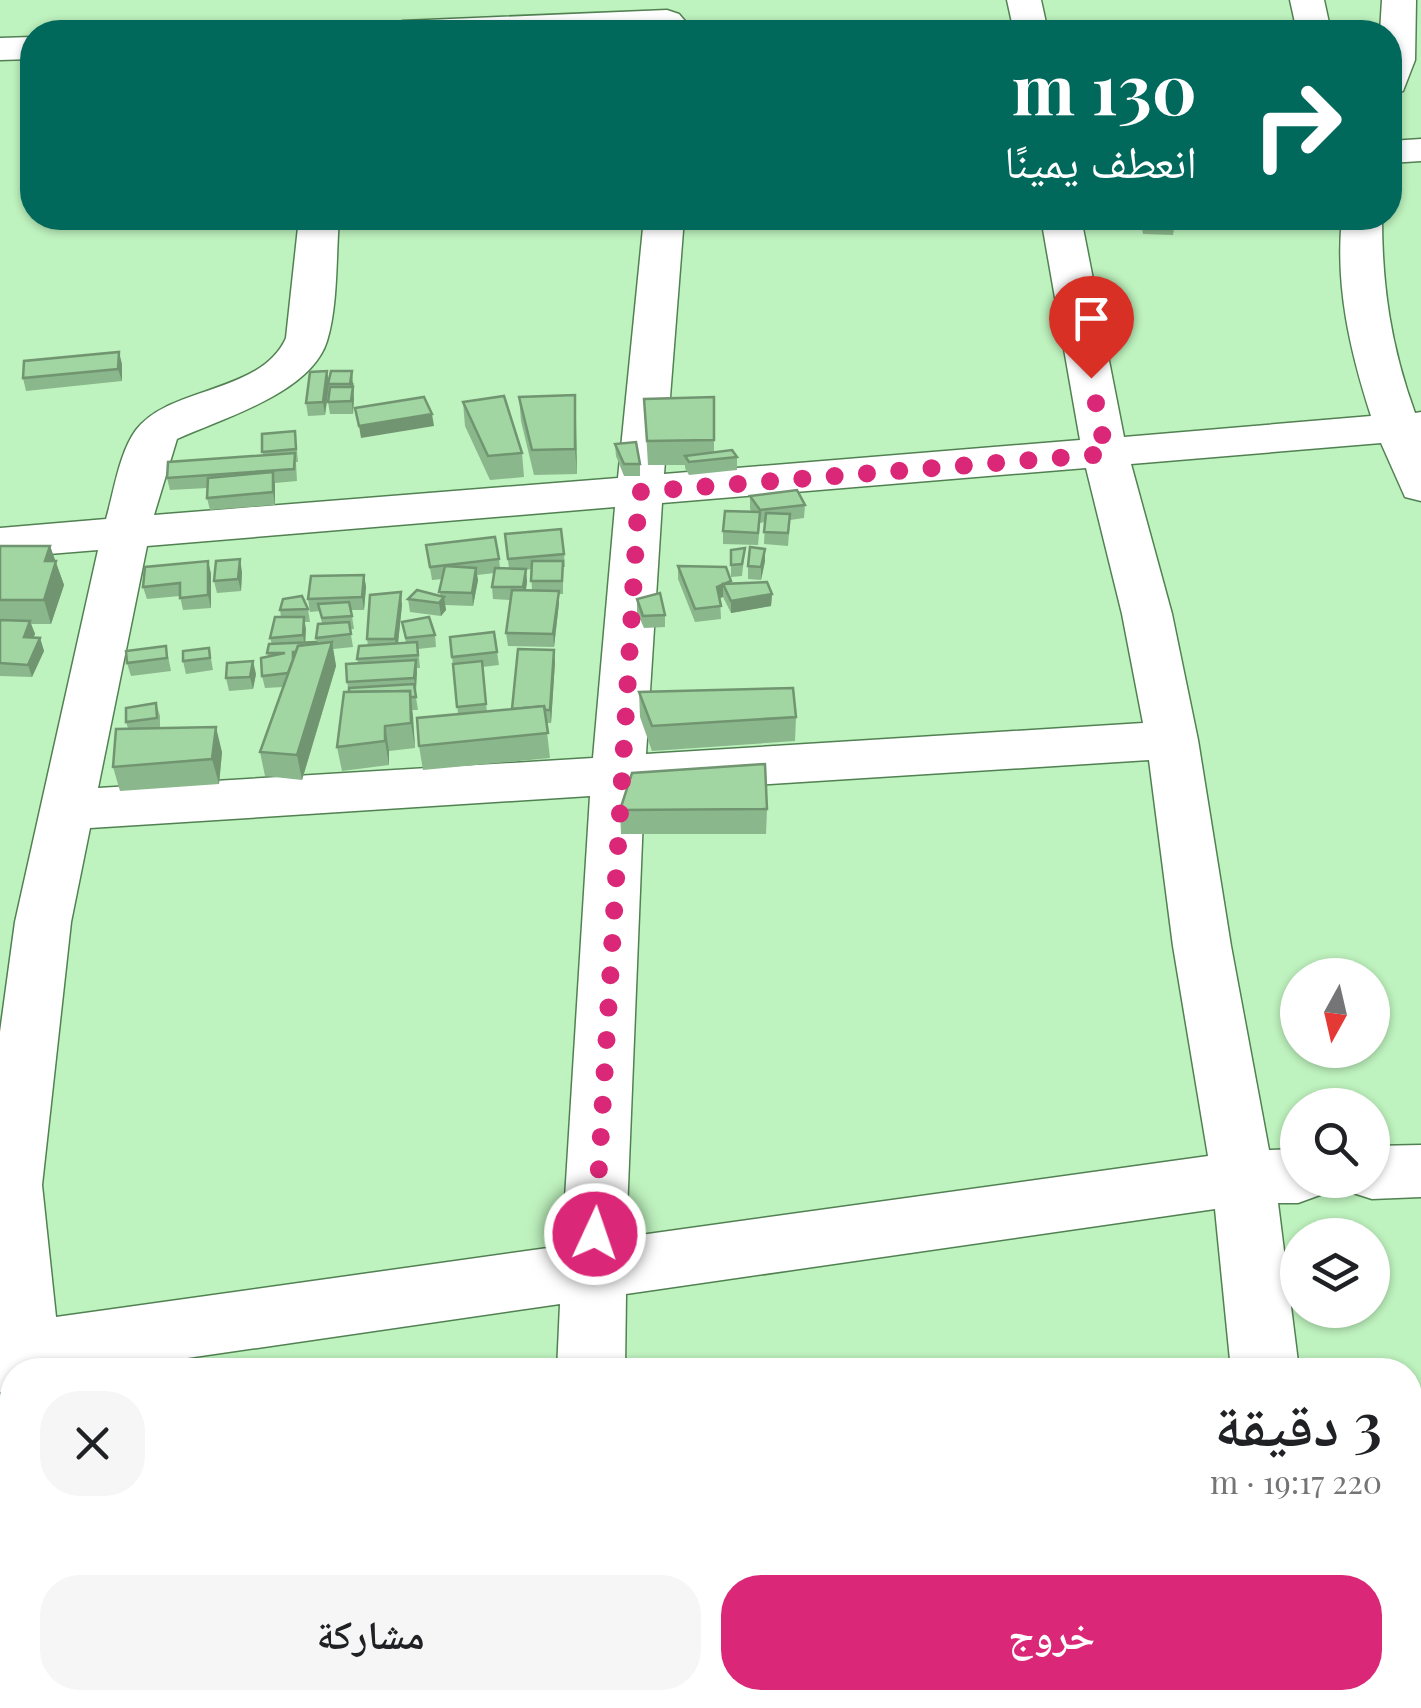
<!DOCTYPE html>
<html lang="ar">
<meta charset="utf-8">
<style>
:root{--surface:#fff;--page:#f6f6f6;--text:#202124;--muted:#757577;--accent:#db2777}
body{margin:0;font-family:"Playfair Display","Noto Naskh Arabic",serif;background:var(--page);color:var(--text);direction:rtl;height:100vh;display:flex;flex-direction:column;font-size:38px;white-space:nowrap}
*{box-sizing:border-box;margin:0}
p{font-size:32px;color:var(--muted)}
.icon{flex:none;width:55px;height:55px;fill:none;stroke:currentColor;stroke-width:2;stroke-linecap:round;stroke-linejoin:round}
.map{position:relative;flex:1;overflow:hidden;direction:ltr}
.side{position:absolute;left:0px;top:1358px;width:1422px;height:352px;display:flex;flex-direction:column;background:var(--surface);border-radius:40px 40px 0 0;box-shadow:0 2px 8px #0004;direction:rtl}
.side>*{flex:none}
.guide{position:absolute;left:20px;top:20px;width:1382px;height:210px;border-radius:40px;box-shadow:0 2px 8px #0004;direction:rtl;background:#00695c;color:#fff;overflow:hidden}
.needle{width:65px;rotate:188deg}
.controls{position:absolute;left:1280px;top:958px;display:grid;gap:20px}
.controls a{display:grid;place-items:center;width:110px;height:110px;border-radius:50%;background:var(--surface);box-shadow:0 2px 8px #0004;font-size:50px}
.pin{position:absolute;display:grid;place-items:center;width:85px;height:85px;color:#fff;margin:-102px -42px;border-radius:50% 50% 50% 0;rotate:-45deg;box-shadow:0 0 10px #0007}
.pin .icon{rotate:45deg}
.me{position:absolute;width:110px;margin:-55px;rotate:3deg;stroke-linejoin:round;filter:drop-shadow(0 0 8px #0008)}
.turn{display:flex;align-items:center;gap:35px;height:210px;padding:0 40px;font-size:45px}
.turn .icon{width:130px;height:130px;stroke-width:2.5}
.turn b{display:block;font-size:70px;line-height:85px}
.round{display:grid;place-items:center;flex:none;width:105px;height:105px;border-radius:40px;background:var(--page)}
.headline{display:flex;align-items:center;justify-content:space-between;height:170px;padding:0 40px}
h1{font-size:60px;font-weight:600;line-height:75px}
.action{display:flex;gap:20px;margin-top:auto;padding:20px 40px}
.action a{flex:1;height:115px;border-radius:40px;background:var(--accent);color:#fff;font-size:40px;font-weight:600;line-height:115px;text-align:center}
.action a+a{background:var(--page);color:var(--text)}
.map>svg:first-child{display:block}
</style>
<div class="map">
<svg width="1421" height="1708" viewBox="0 0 1421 1708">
<rect width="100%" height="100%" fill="#bef2be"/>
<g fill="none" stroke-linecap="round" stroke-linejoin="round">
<g stroke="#518152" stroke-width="3">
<g id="minor">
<path d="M1007,0H1041L1048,32H1014Z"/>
<path d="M1290,0H1324L1331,32H1297Z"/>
<path d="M1382,0H1416L1415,60L1403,91L1390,94V32H1380Z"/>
<path d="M667,10L679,14L685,21L679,28L644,32H385L390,24L403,21Z"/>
<path d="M32,37V59L0,60V38Z"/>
<path d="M1421,139V161L1390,163V141Z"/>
<path d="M299,218H339C336,255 338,306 327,341C311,393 223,418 177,439L154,515L618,478L644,218H684L664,474L1080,440L1041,218H1081L1124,437L1371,416C1350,351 1335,286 1342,218H1382C1382,287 1391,347 1415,413L1421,412V501L1405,497L1381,443L1131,464L1172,614L1198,740L1231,946L1269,1150L1298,1149V1180H1327L1320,1195L1298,1203H1278L1299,1370H1231L1215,1209L626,1294L625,1370H557L560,1304L105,1370H12V1396L0,1392V1032L15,922L98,550L0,558V528L106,519C114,492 119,453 136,430C169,386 261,394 286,338ZM1086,468L1122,614L1143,723L646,754L662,503ZM615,507L593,758L98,788L147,546ZM1149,760L1173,946L1208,1156L626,1237L644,792ZM590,796L562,1246L56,1317L42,1185L71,922L90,828Z"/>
<path d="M1421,1145V1197L1372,1199L1350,1192L1344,1180H1372V1146Z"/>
<path d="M12,1426V1586L0,1591V1431Z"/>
<path d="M548,1698H623L624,1708H548Z"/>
<path d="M1277,1698H1352L1355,1708H1279Z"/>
</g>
</g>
<use href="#minor" fill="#fff" fill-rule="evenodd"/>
</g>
<g fill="#8ab78b" fill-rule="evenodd">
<path d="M1140,218H1174L1175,223L1173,235L1143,234Z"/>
<path d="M1176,218H1259L1256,228H1179Z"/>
<path d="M122,364V381L26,391L23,378Z"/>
<path d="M327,371L329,382L354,383L353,414H330L328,402L329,387L325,415L308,416L306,403Z"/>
<path d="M575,395L577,474L534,475L521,421L519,397Z"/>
<path d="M714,397V452L737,457V470L689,475L685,468V465H648L644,399Z"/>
<path d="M463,402L522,453L524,477L490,480L465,426Z"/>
<path d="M295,431L298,462H296L297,481L275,483V505L210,510L207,498V488L170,490L167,478L263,455L262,434Z"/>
<path d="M615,444L640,464V476H624L616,456Z"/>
<path d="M750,496L805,505L804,518L790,520L788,546L764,544L765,522L760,523L758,545L723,544V531L752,512L750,509Z"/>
<path d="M505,534L564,554L565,567H563V594H559V603L554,647L508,646L506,633L511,600L493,599L492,587L495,573L477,575L478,580L473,606L445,605L446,610L441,616L410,612L408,599L440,596L442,579L432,580L426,545L499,559L500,568L509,569ZM531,569L532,590H526L527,582L526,570Z"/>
<path d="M0,546H50L64,585L51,624H31L35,634L33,637L40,638L44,651L32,677L0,676Z"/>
<path d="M745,548L742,576L731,577V550Z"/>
<path d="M208,561L211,574V608L183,610L180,596L147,599L143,587Z"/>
<path d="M765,561L761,580L748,579V566Z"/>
<path d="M678,566L731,581V584L772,594L771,606L731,613L723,597L720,598L721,619L695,622L678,579Z"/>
<path d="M242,572L241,591L217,593L214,581Z"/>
<path d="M364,575L366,587L364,610H351L354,629H350L353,647L333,649L336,666L302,780L265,776L260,752L283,687L265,688L262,676L268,656L267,653L272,644L270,638L281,617L280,610L308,609L310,622H305V643L317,644L316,638L322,624L320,611L310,612L308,599Z"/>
<path d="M637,599L665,615V627L644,628L637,612Z"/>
<path d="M402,605L398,644L406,643L402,622L435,635L436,647L418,649L420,668H417L415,691L418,710H412L415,748L389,751V765L342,771L337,747L349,692L347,682L358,663L357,659L368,646L367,639Z"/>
<path d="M494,632L499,665L482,667L487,712L512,709L555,662L551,723H546L550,758L423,770L419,746L458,714L450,637Z"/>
<path d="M166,646L171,671L131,676L127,663Z"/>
<path d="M209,648L213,670L186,674L183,661Z"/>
<path d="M256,674L253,689L229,691L226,678Z"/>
<path d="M639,692L796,717L795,741L652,751L640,717Z"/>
<path d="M156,703L160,716V728L222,752L219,784L120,791L113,767L128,728L126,722Z"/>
<path d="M767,809L766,834H621L620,810Z"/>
</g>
<g fill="#719571">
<path d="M119,352L122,364V381L118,369Z"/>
<path d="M327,371L329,384L325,415L323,402Z"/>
<path d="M352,371L354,399L353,414L350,384Z"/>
<path d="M575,395L576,420L577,474L575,449Z"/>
<path d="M432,414L434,426L361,438L359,426Z"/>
<path d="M273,472L275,485V505L273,492Z"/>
<path d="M50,546L64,585L51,624L44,600L45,561Z"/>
<path d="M765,549V561L761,580V567Z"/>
<path d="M240,559L242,572L241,591L238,579Z"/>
<path d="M208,561L211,574V608L208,595Z"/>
<path d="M476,568L478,580L473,606L472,593Z"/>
<path d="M526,569L527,582L524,600L523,587Z"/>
<path d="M364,575L366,587L364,610L362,597Z"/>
<path d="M723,584V597L717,599V587Z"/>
<path d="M559,591V603L554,647L553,634Z"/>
<path d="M401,592L402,605L397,652L395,639Z"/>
<path d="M772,594L771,606L731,613V601Z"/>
<path d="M444,597L446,610L441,616L439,603Z"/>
<path d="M304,617L306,629L305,648L303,635Z"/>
<path d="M30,621L35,634L28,650L24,637Z"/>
<path d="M40,638L44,651L32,677L28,665Z"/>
<path d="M332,642L336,666L302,780L297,755Z"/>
<path d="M554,650L555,662L551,723L550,710Z"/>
<path d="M416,660L417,673L416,691L414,678Z"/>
<path d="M253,661L256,674L253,689L250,677Z"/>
<path d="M410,691L413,716L415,748L411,723Z"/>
<path d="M385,726L389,751V765L385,741Z"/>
<path d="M216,727L222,752L219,784L212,759Z"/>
</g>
<g fill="#a1d5a2" stroke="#719571" stroke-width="2.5">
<path d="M1145,218H1174L1175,223L1145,222Z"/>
<path d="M119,352L118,369L23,378L24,361Z"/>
<path d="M327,371L323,402L306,403L310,372Z"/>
<path d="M331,371H352L350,384H328Z"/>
<path d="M330,387H353L351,401L328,402Z"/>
<path d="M575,395V449L532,450L519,397Z"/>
<path d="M504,396L522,453L488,456L463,402Z"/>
<path d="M424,397L432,414L359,426L355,408Z"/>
<path d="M714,397V440L647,441L644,399Z"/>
<path d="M295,431L296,449L262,452V434Z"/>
<path d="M636,442L640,464H624L615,444Z"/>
<path d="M732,450L737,457L689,462L685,456Z"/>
<path d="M295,453L294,469L167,478L168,462Z"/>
<path d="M273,472V492L207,498L208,478Z"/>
<path d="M797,490L805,505L760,510L750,496Z"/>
<path d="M725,511L760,512L758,533L723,531Z"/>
<path d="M766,513L790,514L788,533L764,532Z"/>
<path d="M561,529L564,554L508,559L505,534Z"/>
<path d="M495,537L499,559L430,567L426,545Z"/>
<path d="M0,546H50L45,561H56L44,600H0Z"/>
<path d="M750,547L765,549L761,567L748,566Z"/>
<path d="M745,548L742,564L731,565V550Z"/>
<path d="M240,559L238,579L214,581L216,561Z"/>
<path d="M208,561V595L180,598V583L143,587L145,567Z"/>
<path d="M532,561H563L562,581H531Z"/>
<path d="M445,566L476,568L472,593L439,592Z"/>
<path d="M678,566L726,567L731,581L717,587L721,606L695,609Z"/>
<path d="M495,568L526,569L523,587H492Z"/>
<path d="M364,575L362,597L308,599L311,576Z"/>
<path d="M767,582L772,594L731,601L723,584Z"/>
<path d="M417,590L444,597L439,603L408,599Z"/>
<path d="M512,590L559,591L553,634L506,633Z"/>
<path d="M401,592L395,639H367L370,595Z"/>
<path d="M660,593L665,615L643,616L637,599Z"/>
<path d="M302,596L308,609L280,610L283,599Z"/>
<path d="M349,602L352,616L322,618L318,604Z"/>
<path d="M275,617H304L303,635L270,638Z"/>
<path d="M429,617L435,635L406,638L402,622Z"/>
<path d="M0,620L30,621L24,637L40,638L28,665L0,663Z"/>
<path d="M349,622L351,634L316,638L318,624Z"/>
<path d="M494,632L497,652L452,657L450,637Z"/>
<path d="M316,642L317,644L298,646L296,652H293V660L288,673L262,676L261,658L285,653H267L269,644Z"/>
<path d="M332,642L297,755L260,752L298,646Z"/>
<path d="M417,642L418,655L357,659L359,646Z"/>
<path d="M166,646L167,658L127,663L126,651Z"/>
<path d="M209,648L210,658L183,661V651Z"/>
<path d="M518,649L554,650L550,710H545L544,706L512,709Z"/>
<path d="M416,660L414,678L347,682L346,664Z"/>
<path d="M253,661L250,677L226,678L227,663Z"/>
<path d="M482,661L486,704L457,707L453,664Z"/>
<path d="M414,684L416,697H410V691L349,692V688Z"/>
<path d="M793,688L796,717L652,726L639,692Z"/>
<path d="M410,691L411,723L385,726V741L337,747L344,692Z"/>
<path d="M156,703L157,718L126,722V708Z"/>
<path d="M544,706L548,733L419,746L417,718Z"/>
<path d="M216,727L212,759L113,767L116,729Z"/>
<path d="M765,764L767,809L620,810L632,773Z"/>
</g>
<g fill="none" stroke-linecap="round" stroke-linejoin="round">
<path stroke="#db2777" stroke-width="18" stroke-dasharray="0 32.4" d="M595,1234L639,492L1106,454L1091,378"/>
</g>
</svg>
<div class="controls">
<a><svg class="needle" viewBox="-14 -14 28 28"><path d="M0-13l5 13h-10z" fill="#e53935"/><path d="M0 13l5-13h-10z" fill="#757577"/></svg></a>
<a><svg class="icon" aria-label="search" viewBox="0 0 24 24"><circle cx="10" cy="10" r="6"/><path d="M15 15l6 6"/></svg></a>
<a><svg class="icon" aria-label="layers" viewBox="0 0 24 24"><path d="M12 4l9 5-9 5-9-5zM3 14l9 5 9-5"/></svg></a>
</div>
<div class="pin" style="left:1091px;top:378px;background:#d93025"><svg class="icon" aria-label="arrive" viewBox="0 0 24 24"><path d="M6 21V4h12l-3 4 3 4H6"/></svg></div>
<svg class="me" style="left:595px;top:1234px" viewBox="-20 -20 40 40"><circle r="17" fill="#db2777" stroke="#fff" stroke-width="3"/><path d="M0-11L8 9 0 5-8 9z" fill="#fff"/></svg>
<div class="guide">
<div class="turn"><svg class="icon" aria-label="right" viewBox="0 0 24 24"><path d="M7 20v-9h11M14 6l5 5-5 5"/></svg><div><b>130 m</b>انعطف يمينًا</div></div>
</div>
<section class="side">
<div class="headline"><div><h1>3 دقيقة</h1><p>220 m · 19:17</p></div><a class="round"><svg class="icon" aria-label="close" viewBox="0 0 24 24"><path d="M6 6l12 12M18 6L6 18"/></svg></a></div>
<div class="action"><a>خروج</a><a>مشاركة</a></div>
</section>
</div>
